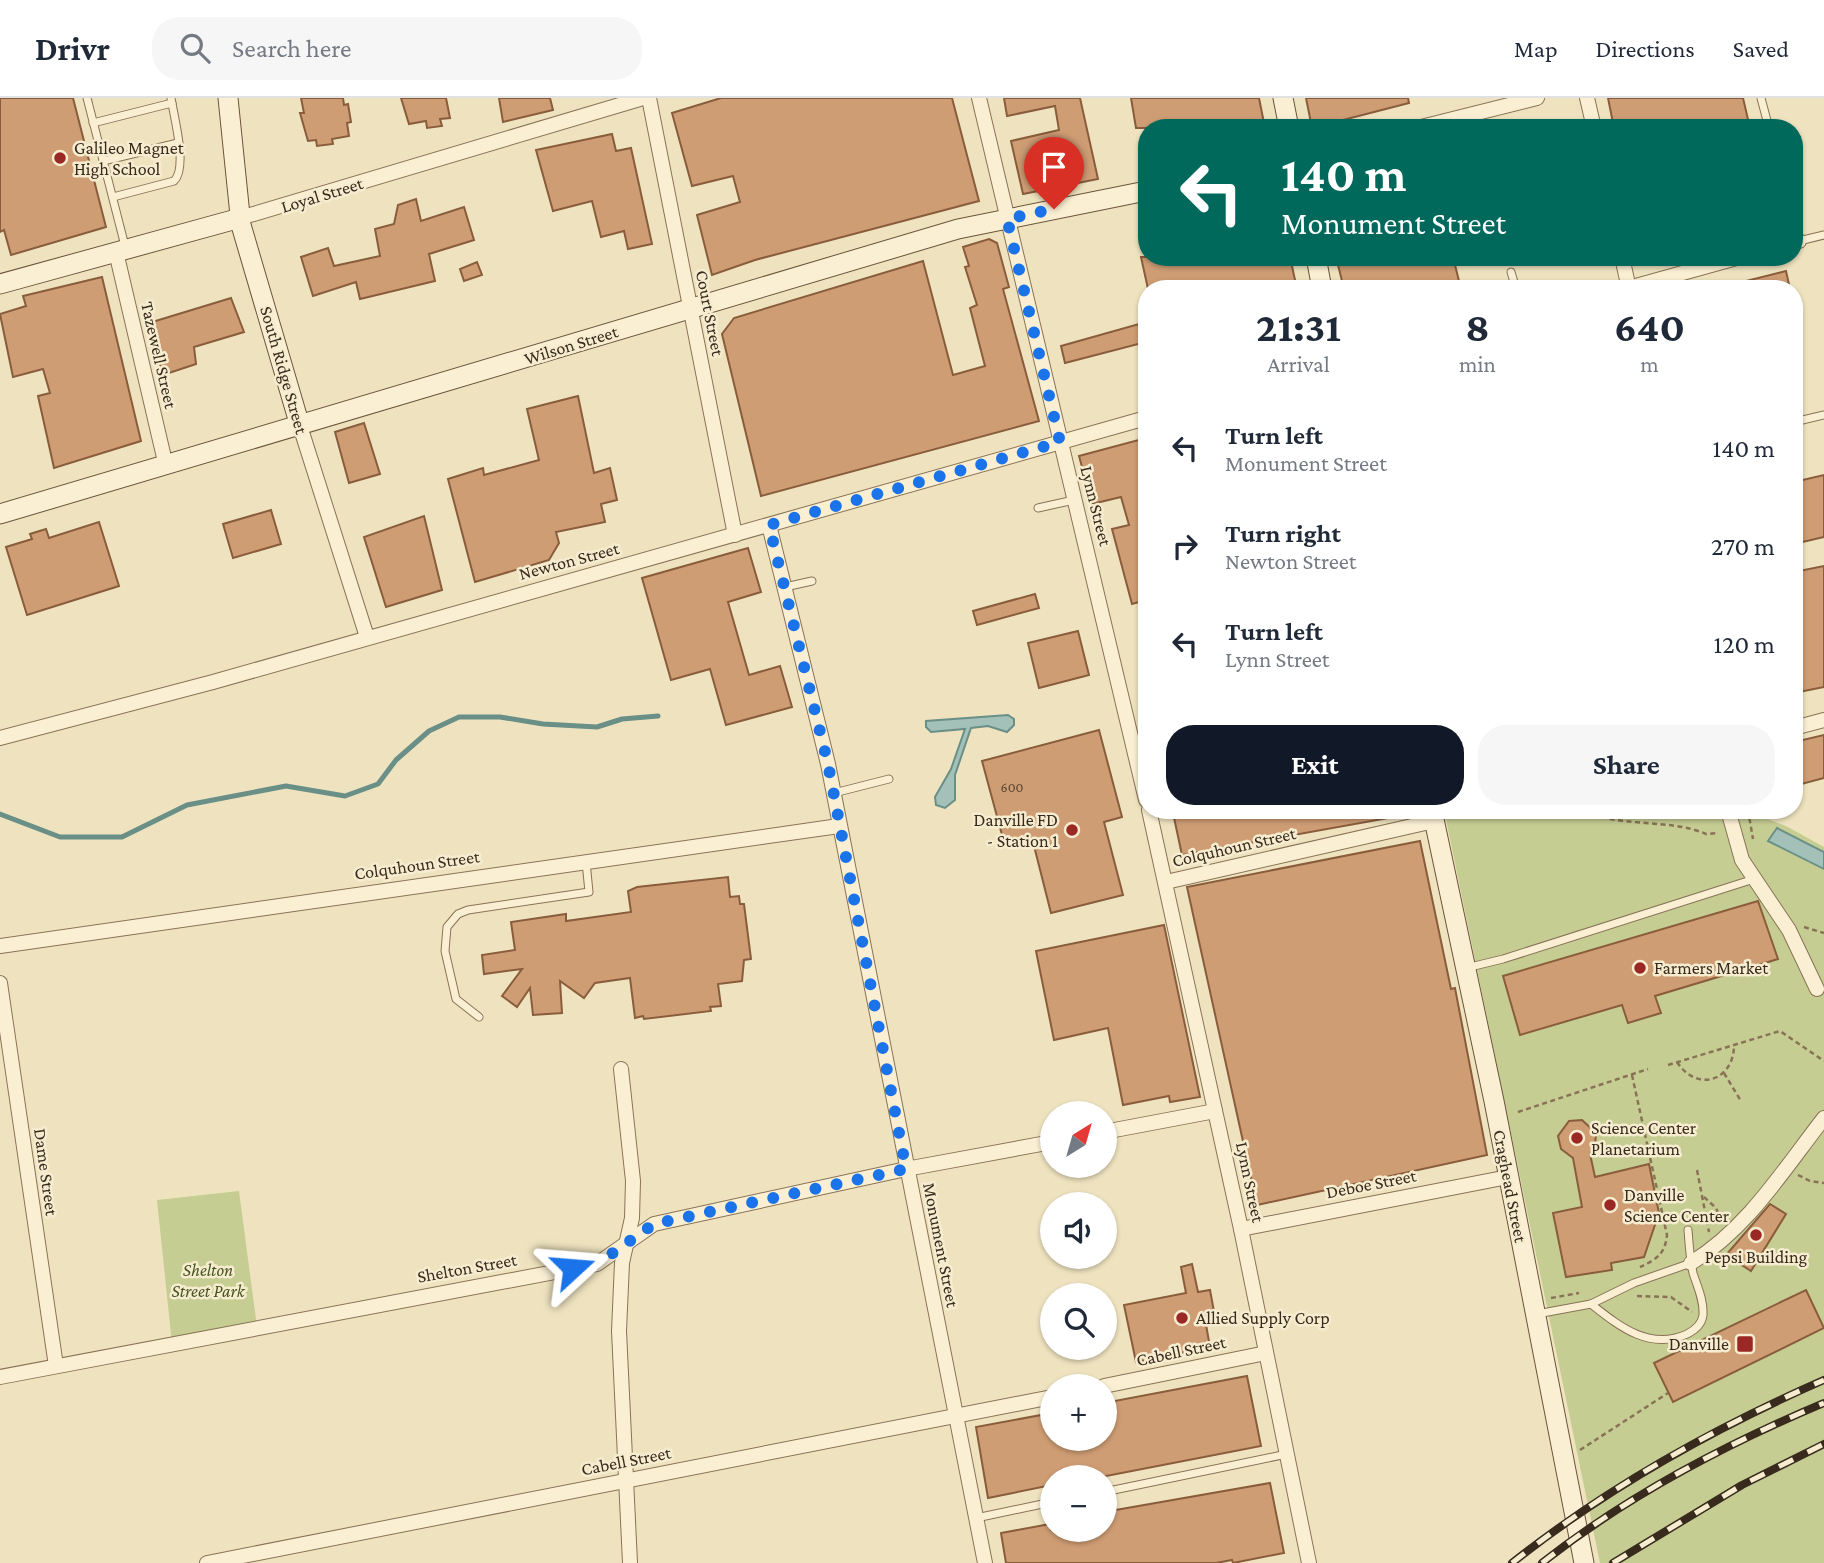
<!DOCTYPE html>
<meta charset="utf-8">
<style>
:root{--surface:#fff;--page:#f6f6f7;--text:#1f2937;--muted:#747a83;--line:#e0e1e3;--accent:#111827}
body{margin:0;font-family:"Crimson Pro",serif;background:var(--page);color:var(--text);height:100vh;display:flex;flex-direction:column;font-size:26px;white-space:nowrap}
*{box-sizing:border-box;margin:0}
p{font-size:23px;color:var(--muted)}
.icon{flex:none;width:38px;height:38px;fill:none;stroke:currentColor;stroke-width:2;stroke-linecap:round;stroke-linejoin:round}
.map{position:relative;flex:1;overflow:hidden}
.details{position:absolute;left:1138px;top:182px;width:665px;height:539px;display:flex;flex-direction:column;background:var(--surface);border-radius:28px;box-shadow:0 2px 5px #0004}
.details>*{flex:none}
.banner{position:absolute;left:1138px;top:21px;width:665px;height:147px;border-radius:28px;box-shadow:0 2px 5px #0004;background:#00695c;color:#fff;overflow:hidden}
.needle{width:46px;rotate:37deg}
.controls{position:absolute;left:1040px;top:1003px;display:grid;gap:14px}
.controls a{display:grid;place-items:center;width:77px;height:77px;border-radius:50%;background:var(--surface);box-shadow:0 2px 5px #0004;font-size:35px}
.pin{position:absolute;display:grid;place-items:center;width:60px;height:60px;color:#fff;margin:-72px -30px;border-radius:50% 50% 50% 0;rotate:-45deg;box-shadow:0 0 7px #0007}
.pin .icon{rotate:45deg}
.me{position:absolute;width:77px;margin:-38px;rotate:71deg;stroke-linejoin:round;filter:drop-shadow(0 0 5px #0008)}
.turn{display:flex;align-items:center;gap:24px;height:147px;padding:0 28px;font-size:32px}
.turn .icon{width:91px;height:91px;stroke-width:2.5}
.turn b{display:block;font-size:49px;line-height:60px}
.eta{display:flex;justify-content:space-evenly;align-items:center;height:119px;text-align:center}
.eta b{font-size:42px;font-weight:700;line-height:49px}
.action{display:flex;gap:14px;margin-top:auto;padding:14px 28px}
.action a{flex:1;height:80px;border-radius:28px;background:var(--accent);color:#fff;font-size:28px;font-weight:700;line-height:80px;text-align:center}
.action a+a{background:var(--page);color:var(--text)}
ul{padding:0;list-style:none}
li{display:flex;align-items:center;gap:21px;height:98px;padding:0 28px}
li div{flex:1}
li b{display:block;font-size:26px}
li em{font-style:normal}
header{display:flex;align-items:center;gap:42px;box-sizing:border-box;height:98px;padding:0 35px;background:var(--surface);border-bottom:2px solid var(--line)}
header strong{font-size:33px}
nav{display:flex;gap:38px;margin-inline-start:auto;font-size:24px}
.search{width:490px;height:63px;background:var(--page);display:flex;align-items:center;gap:18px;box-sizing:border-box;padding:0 24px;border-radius:28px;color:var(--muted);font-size:26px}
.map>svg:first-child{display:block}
</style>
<header>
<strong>Drivr</strong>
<div class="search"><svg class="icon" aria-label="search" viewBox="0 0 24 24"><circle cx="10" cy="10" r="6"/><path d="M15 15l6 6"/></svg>Search here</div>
<nav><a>Map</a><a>Directions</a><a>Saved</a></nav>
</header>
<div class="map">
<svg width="1824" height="1465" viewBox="0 0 1824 1465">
<rect width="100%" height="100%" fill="#efe3bf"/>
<g fill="#c5cd93">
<path d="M1444,712H1760L1762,719L1786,728L1824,749V1465H1600Z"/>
<path d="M239,1093L257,1229L172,1246L157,1102Z"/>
</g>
<g fill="#a3c1b9" stroke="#6a8f87" stroke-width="2">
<path d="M1008,617L1014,621V627L1007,634L988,628L971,630L955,677V702L945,710L936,707L935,699L951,671L965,631L931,634L926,629V623Z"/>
<path d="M1777,730L1824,754V771L1768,743Z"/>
</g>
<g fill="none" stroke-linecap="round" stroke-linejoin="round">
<path stroke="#6a8f87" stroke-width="5" d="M0,716L60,739H122L187,707L286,688L345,698L378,686L396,662L429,633L459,619H500L543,626L597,629L622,621L658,618"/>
</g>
<g fill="#cf9d74" stroke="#895d3c" stroke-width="2">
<path d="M0,0H73L106,129L11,157L4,132L0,134Z"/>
<path d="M301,0H343L344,7L348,6L351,24L347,25L349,38L332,41L333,46L317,48L316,42L308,43L300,15H304Z"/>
<path d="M401,0H446L450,20L440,21L442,28L427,30L426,23L409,26Z"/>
<path d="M499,0H550L553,12L503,24Z"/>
<path d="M721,0H952L979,103L755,162L712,177L697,117L740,104L733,78L692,88L672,15Z"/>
<path d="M1004,0H1080L1098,81L1023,96L1011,43L1059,32L1055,8L1007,18Z"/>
<path d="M1131,0H1259L1265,30H1136Z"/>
<path d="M1306,0H1408L1409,5L1312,30Z"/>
<path d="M1608,0H1743L1750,30H1614Z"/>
<path d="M612,36L616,53L631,50L652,146L628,151L624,133L601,139L592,103L553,113L536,52Z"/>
<path d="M416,101L421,123L464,109L474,142L429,156L435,183L360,201L356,184L313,198L301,159L328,150L334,168L380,158L375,131L394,126L398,107Z"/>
<path d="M989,141L997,145L1009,189L1003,191L1039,323L761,398L722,236L734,220L923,163L953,277L985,268L970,210L977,207L965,169L969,168L963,149Z"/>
<path d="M1141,159H1290L1297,191H1148Z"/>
<path d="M1336,159H1453L1461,191H1344Z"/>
<path d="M477,164L482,177L464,183L460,171Z"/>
<path d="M1786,173L1790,191H1734V186Z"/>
<path d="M102,179L141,343L54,370L38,298L50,295L43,271L13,279L0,216L26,208L23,198Z"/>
<path d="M231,200L244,234L194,249L196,266L163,277L149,225Z"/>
<path d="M1146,224V244L1065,265L1061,248Z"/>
<path d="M578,298L594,375L610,370L617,402L601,406L605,424L556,434L559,445L549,462L475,484L448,381L483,370L484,377L539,362L527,311Z"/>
<path d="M364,325L380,376L349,385L335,334Z"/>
<path d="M1146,340V502L1132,506L1112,431L1129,427L1121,399L1092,406L1079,358Z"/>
<path d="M1824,377V439L1794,446V384Z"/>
<path d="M271,412L281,446L233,460L223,426Z"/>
<path d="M424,418L442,492L386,509L364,439Z"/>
<path d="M99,424L119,488L27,517L6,449L32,441L30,436L46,431L49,440Z"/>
<path d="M748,450L761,494L728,504L749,577L780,568L792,609L726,627L710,571L671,582L642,480Z"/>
<path d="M1824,468V589L1794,595V474Z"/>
<path d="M1035,496L1039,510L977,527L973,513Z"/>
<path d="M1078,533L1089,577L1039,590L1028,545Z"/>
<path d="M1099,632L1122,719L1104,724L1123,797L1051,815L1032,740L1005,748L982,663Z"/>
<path d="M1824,637V680L1794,688V644Z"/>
<path d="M1190,712H1393L1394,719L1182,757L1173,715Z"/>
<path d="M1420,743L1451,891L1455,890L1487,1057L1257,1107L1187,789Z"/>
<path d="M728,779L730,799L739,798L740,806H744L751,861L744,862L742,883L718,886L721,908L710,909L711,913L644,921L643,918L635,920L630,880L595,885L584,900L560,883L562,915L533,917L530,890L517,909L502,898L522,871L484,876L482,857L515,852L511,824L566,816V823L631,814L628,793L637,789Z"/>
<path d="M1758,803L1778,861L1655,898L1661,915L1628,925L1622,907L1520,937L1503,878Z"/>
<path d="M1164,827L1200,999L1170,1004L1169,998L1123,1007L1108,930L1054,942L1036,853Z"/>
<path d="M1582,1022L1596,1035L1595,1048L1590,1056L1595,1079L1649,1066L1659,1115L1644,1159L1611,1165L1612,1172L1566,1179L1553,1115L1582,1109L1573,1060L1561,1051L1558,1038L1569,1023Z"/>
<path d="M1770,1106L1786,1116L1751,1173L1726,1157Z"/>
<path d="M1192,1166L1198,1194L1210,1192L1215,1219L1205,1221L1210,1249L1136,1264L1124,1207L1186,1195L1181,1169Z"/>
<path d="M1806,1192L1824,1230L1673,1304L1654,1265Z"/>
<path d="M1247,1278L1261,1348L1101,1379H1052V1387L988,1400L976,1329L1052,1315V1340H1104V1305Z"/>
<path d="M1270,1385L1284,1455L1233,1465L1232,1462L1216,1465H1006L1001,1435L1050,1426L1051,1432H1104V1416L1110,1413Z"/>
</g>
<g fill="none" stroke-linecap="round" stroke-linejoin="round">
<g stroke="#897357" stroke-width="9">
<g id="lane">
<path d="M87,0L125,148"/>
<path d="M1761,0L1769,30"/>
<path d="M93,25L172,5"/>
<path d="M103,63L178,45"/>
<path d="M113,99L174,83C188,70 174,19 171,0"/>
<path d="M1794,123L1799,143L1824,137"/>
<path d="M1511,174L1516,191"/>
<path d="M1794,324L1824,317"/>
<path d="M1038,410L1074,402"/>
<path d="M785,489L812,483"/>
<path d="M834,695L889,681"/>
<path d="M1466,870L1503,861L1754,781"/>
<path d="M479,919L456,901L445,853L447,829L458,816L468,812L589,794L586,764"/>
<path d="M1591,1206C1619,1228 1649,1253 1687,1236C1695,1232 1702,1226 1703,1217C1704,1202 1697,1188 1693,1175C1690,1161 1689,1146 1688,1132"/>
<path d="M1537,1216L1591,1206L1634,1185L1691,1165"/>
<path d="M1104,1394L1287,1356"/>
<path d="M976,1420L1052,1404"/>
</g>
</g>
<g stroke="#897357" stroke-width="16">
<g id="street">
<path d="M649,0L735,437"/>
<path d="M979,0L1146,702"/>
<path d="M1587,0L1594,30"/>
<path d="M1417,30L1537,0"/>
<path d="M240,120L643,0"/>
<path d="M1794,144L1799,143"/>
<path d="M116,154L166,368"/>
<path d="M1622,159L1629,191"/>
<path d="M1625,191L1740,159"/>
<path d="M300,328L367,539"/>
<path d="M769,427L828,666L985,1465"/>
<path d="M1794,630L1824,622"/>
<path d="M0,640L213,584L1146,320"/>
<path d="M1149,712L1241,1131L1309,1465"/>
<path d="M1728,712L1742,762L1789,832L1817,891"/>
<path d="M1166,784L1434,723"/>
<path d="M0,848L839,728"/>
<path d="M0,885L56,1268"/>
<path d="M621,971L633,1083L632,1120L622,1165L619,1233L630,1465"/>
<path d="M1104,1034L1215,1013"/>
<path d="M1241,1131L1508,1079"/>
<path d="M1691,1165C1748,1130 1784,1071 1824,1020"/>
<path d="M0,1279L597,1166L654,1126L906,1071L1052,1044"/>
<path d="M1104,1288L1266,1255"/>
<path d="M207,1465L1052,1299"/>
</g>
</g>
<g stroke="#6a543a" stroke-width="21">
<g id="secondary">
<path d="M228,0L241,127L300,328"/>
<path d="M1283,0L1289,30"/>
<path d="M1316,159L1322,191"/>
<path d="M0,186L240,120"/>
<path d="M0,416L958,131L1146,93"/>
<path d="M1432,712L1494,1003L1584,1465"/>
</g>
</g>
<g stroke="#897357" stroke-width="2.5" stroke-dasharray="5 3.5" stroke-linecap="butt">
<path d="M1586,712C1612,730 1671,720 1706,736L1718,735"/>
<path d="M1748,712L1753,741"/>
<path d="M1804,829L1824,835"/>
<path d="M1677,964C1697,995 1734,983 1734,947"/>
<path d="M1668,967L1780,933L1824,963"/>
<path d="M1724,975L1741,1003"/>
<path d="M1632,977L1667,1137C1665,1156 1657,1161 1640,1169"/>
<path d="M1518,1014L1648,971"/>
<path d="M1697,1072L1709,1134"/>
<path d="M1798,1077L1810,1083L1824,1085"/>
<path d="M1704,1099L1716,1110L1721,1121"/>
<path d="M1637,1198L1671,1199L1692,1214"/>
<path d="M1551,1200L1579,1195"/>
<path d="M1580,1352L1668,1295"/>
</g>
<use href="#lane" stroke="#faefd3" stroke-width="7"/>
<use href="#street" stroke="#faefd3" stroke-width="14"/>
<use href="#secondary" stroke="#faefd3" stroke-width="19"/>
<g stroke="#382a1c" stroke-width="8">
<g id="rail">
<path d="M1512,1465C1608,1389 1712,1331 1824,1282"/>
<path d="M1542,1465C1627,1398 1724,1347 1824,1305"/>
<path d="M1613,1465L1742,1387L1824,1346"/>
</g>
</g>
<use href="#rail" stroke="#f6eccf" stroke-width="5" stroke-dasharray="16" stroke-linecap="butt"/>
</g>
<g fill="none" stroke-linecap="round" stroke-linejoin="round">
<path stroke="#1a73e8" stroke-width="12" stroke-dasharray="0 21.6" d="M573,1170L597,1166L654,1126L906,1071L828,666L769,427L1060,344L1007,121L1054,111"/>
</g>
<g fill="#9a2825" stroke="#f6eccf" stroke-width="2.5">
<circle cx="60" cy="60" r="7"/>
<circle cx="1072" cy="732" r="7"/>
<circle cx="1640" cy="870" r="7"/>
<circle cx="1577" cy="1040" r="7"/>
<circle cx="1610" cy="1107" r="7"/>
<circle cx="1756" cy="1137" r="7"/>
<circle cx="1182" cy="1220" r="7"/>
<rect x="1736" y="1237" width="18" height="18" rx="3.5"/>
</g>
<g text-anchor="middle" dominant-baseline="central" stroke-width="5" stroke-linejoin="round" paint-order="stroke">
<g font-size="14" fill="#5e4732">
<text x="1012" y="689">600</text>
</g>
<g font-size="18" fill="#382a1c" stroke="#f6eccf" text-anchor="start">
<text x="74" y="50">Galileo Magnet<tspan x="74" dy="21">High School</tspan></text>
<text x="1058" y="722" text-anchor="end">Danville FD<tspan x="1058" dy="21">- Station 1</tspan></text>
<text x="1654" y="870">Farmers Market</text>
<text x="1591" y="1030">Science Center<tspan x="1591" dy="21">Planetarium</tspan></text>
<text x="1624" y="1097">Danville<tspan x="1624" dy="21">Science Center</tspan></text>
<text x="1756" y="1159" text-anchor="middle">Pepsi Building</text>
<text x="1196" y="1220">Allied Supply Corp</text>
<text x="1729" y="1246" text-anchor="end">Danville</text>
</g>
<g font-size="18" fill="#382a1c" stroke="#f6eccf">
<text transform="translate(322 97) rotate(-17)">Loyal Street</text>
<text transform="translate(710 215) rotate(79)">Court Street</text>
<text transform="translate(571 247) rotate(-17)">Wilson Street</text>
<text transform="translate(159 257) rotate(77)">Tazewell Street</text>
<text transform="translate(284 272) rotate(74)">South Ridge Street</text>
<text transform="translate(1096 408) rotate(76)">Lynn Street</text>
<text transform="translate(569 463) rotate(-15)">Newton Street</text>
<text transform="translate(1234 749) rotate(-13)">Colquhoun Street</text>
<text transform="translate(417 767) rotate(-8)">Colquhoun Street</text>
<text transform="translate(46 1074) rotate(82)">Dame Street</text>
<text transform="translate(1250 1084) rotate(78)">Lynn Street</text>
<text transform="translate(1371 1086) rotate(-11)">Deboe Street</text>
<text transform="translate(1510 1088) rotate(79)">Craghead Street</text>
<text transform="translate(941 1147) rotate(79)">Monument Street</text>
<text transform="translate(467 1170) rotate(-10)">Shelton Street</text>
<text transform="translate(1181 1253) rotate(-12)">Cabell Street</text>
<text transform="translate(626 1363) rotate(-11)">Cabell Street</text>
</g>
<g font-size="18" font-style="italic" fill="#465522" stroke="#f6eccf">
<text x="208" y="1172">Shelton<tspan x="208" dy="21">Street Park</tspan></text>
</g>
</g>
</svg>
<div class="controls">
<a><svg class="needle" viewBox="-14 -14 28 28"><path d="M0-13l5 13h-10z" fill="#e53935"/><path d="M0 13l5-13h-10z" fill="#747a83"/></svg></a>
<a><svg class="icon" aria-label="sound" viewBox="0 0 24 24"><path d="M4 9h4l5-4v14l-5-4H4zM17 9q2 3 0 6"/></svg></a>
<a><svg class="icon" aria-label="search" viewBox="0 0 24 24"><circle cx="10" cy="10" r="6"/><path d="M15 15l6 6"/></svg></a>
<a>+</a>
<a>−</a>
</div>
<div class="pin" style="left:1054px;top:111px;background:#d93025"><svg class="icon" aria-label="arrive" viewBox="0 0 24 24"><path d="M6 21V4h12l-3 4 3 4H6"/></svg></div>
<svg class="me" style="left:573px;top:1170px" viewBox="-20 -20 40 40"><path d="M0-17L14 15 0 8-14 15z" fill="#1a73e8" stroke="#fff" stroke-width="4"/></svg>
<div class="banner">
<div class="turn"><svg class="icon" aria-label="left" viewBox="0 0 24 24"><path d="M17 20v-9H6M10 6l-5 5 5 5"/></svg><div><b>140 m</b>Monument Street</div></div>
</div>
<section class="details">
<div class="eta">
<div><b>21:31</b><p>Arrival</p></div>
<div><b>8</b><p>min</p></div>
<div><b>640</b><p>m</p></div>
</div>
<ul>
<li><svg class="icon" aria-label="left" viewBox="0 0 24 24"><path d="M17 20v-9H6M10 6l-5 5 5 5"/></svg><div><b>Turn left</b><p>Monument Street</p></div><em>140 m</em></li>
<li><svg class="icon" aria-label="right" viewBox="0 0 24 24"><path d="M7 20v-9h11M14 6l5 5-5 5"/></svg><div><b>Turn right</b><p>Newton Street</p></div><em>270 m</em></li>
<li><svg class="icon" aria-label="left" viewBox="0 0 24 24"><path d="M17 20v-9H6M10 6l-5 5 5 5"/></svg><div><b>Turn left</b><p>Lynn Street</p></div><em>120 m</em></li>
</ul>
<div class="action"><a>Exit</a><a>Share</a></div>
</section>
</div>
